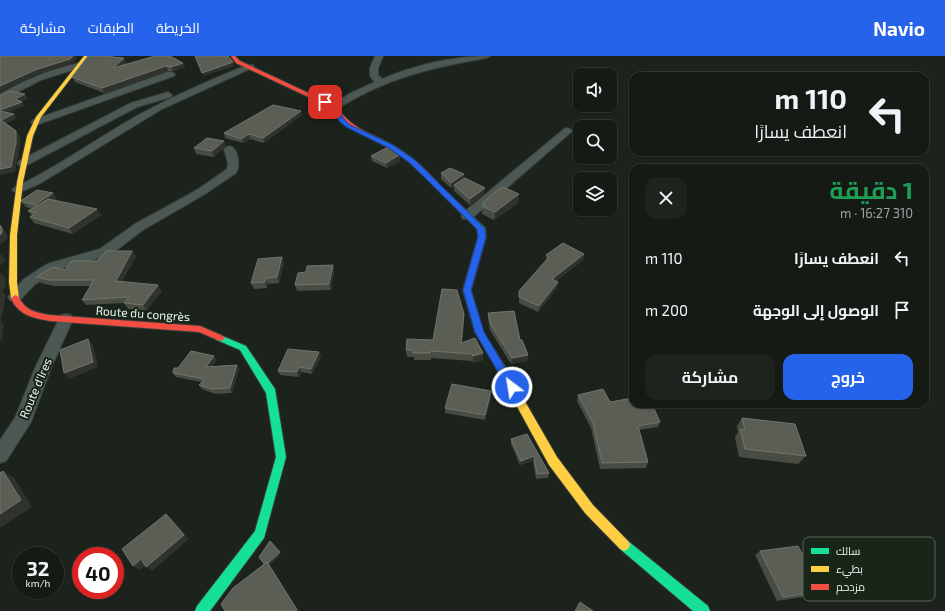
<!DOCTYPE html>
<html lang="ar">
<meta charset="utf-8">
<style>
:root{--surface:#151a15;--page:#1e231e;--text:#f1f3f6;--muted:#9da1a0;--line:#343834;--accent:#2563eb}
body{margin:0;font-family:"Exo 2",Cairo,sans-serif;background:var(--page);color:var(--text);direction:rtl;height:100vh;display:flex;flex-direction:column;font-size:15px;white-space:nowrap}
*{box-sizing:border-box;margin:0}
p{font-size:13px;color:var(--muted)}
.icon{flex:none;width:22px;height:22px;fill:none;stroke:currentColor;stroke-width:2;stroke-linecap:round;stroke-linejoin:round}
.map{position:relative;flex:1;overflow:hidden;direction:ltr}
.side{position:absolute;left:629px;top:108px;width:300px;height:244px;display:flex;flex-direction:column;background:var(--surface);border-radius:12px;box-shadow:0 1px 3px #0004,0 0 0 1px var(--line);direction:rtl}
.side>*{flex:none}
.top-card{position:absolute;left:629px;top:16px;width:300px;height:84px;border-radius:12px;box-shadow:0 1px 3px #0004,0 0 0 1px var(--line);direction:rtl;background:#151a15;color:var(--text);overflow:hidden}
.tools{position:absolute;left:573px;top:12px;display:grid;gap:8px}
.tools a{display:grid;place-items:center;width:44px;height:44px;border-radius:8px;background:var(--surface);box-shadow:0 1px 3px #0004,0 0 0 1px var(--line);font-size:20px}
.speed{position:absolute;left:12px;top:491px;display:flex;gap:8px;font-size:20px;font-weight:700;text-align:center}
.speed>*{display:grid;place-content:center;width:52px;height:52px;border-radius:50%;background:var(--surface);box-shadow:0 1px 3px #0004,0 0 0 1px var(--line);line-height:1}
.speed small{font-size:10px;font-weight:400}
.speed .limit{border:6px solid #d22;background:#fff;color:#111}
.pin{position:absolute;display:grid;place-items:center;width:34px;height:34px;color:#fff;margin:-17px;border-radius:8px;box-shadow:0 2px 6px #0006}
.me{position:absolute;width:44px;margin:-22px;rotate:329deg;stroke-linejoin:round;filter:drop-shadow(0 0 3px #0008)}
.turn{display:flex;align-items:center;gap:14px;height:84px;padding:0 16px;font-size:18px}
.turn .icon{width:52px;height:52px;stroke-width:2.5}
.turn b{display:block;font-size:28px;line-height:34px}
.round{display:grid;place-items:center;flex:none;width:42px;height:42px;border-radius:12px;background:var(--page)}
.headline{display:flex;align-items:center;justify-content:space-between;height:68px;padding:0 16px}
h1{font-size:24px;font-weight:700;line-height:30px;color:#1e9e55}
.cta{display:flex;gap:8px;margin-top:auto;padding:8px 16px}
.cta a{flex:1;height:46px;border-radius:12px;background:var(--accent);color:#fff;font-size:16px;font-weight:700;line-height:46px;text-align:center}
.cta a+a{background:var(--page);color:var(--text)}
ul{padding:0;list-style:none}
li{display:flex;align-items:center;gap:12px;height:52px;padding:0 16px}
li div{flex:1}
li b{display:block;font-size:15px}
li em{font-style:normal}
header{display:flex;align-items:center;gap:24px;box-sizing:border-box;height:56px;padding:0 20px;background:var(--accent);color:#fff}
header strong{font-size:19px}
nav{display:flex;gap:22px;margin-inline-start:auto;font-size:14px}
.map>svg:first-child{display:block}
</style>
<header>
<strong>Navio</strong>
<nav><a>الخريطة</a><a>الطبقات</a><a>مشاركة</a></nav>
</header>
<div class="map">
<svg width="945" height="555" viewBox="0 0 945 555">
<rect width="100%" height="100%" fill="#1c221c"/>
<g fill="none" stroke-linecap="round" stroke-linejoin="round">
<g stroke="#3a3f3a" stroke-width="2">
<g id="street">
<path d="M375,0H383L378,12V19L382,23C415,9 454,0 490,0L486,2C430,12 386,22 337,53H331L329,51L331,49L349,38L375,26L370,20V12Z"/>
<path d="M79,7L83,9L82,11L41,24L0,45V38C25,24 51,13 79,7Z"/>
<path d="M247,9H253L254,11L162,53L39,128L18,137L12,134L14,132C54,113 90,87 128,65C166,43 206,26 247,9Z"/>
<path d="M168,16H171L175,18L174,20L39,68H33L31,66L33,64Z"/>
<path d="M168,36L172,39L171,41L137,51L27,109H19L18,107L19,105L131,47Z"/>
<path d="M567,72L570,73L572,75L570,77L471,163H463L461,160L463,157L564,73Z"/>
<path d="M229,90C239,92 240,110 236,117L205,138L143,174L110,199L60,213L34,229L20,244L15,246L10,244L8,241L24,223L42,211L50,207L100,193L135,168L197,134L227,113L228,107L224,93Z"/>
<path d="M66,258L71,259L73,263L51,312L31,366L6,405L0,407V384L15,362L35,312L59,263L61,259Z"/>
</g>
</g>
<g stroke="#3a3f3a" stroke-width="2">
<g id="fast">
<path d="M439,130L441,131L485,172L486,181L471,234L483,276L504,309L506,312L504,315H498L475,276L463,234L478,181L477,173L436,132Z"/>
<path d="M220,279L246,290L275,333L286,401L264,482L210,555H195L197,550L255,475L276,401L266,337L240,294L217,284L215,282L217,280Z"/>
<path d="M624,483L628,485L708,550L710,555H693L620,493L618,489L620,485Z"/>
</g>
</g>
<g stroke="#3a3f3a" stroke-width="2">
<g id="slow">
<path d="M84,0H88L41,61L33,80L23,126L17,179V226L19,242L15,245L11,242L9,226L10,179L17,126L27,80L36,61Z"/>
<path d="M501,308L504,309L557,401L593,449L628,485L630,489L628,493L624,495L620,493L585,457L549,409L496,312L498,309Z"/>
</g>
</g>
<g stroke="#3a3f3a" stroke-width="2">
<g id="jam">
<path d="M231,0H235L240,5L336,50C355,77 373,76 399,93C415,103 430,117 442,132L439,134L437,133C424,120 411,106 395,96C370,79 350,79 332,52L236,7Z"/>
<path d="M15,239L18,240C26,255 34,256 50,259L200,270L223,280L225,282L223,284L220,285L199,276L50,265C33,262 18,259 11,242Z"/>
</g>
</g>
<use href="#street" fill="#4c5854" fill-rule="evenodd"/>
<use href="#fast" fill="#16e098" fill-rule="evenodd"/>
<use href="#slow" fill="#ffcf43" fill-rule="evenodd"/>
<use href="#jam" fill="#f24e42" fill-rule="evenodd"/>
</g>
<g fill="#484c43">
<path d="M124,2L126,7L123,9L183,7L185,11L173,15H168L104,37L75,26L72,21Z"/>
<path d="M302,59L264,87L250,83L243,87L225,82L224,77Z"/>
<path d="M226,90L214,101L196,98L194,92Z"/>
<path d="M399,99L400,105L387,112L372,105L371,100Z"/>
<path d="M441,117L465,123L484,137L470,149L454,135V131L451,132L441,123Z"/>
<path d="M53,137L57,143L55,144L101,159L73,178L34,167L30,161L32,160L28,155L32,153L26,151L21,145Z"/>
<path d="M483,147H518L494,164L482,158Z"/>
<path d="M132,195L136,200L122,225L162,235L147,254L128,253L124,247L86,249L82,244L90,230H54L41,227L36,221L97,205Z"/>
<path d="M584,198L583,204L556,225L557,232L538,256L519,247V235L546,205V199Z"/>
<path d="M282,201L284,207L279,227L268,228L267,232L254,233L251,227Z"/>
<path d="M333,209L334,215L331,234L297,235L295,229L306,216Z"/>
<path d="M488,257L520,284L528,299L527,305L511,308L490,274L488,263Z"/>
<path d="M464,258V265L462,287L483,304L473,307L472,305L431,302V304H414V301H407L406,294L433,284Z"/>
<path d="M633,287V301L628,299Z"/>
<path d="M319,296L321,301L312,318L301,316L299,321L280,319L278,315Z"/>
<path d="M217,304L212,310L239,313L232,337L215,338L202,333L199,329L202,326L176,321L173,317L178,312Z"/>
<path d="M491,335V341L485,364L445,357V352Z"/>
<path d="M578,339L660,366L658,371L639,374L648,406L646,412L600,413L591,372L577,345Z"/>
<path d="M742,362L806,400L798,408L739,401L735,381L738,376L737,370Z"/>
<path d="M527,378L549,417L548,422L536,423L533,405L520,409L511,388V383Z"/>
<path d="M760,495L822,535L816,539L777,545L755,499Z"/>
</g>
<g fill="#2f332c">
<path d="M73,0H76L77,1L73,7L38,18L0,36V30L35,14Z"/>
<path d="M124,2L126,7L115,17L113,12Z"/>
<path d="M233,6L234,10L204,20L202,17Z"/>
<path d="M183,7L185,11L173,15L171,11Z"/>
<path d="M166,10L168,15L104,37L102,32Z"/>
<path d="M25,38L28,43L18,47L15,43Z"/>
<path d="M22,46L25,50L1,59L0,58V54Z"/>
<path d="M301,55L302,59L264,87L263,82Z"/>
<path d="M14,58L17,62L4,69L1,64Z"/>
<path d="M16,75L20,80V91L15,116L0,119V113Z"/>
<path d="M249,78L250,83L243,87L241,83Z"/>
<path d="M224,85L226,90L214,101L212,95Z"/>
<path d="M399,99L400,105L387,112L386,107Z"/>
<path d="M464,118L465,124L454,129V131L451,132V127Z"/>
<path d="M485,132L484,137L470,149V143Z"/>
<path d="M53,137L57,143L40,154L35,149Z"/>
<path d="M519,138L518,147L494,164L495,156Z"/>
<path d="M97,153L101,159L73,178L69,172Z"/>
<path d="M2,172L7,178V183L0,189V179Z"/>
<path d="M132,195L136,200L119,230L116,225Z"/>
<path d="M1,198L6,204L0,210V199Z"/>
<path d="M584,198L583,204L551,229L552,223Z"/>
<path d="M282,201L284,207L279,227L277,221Z"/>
<path d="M333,209L334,215L331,234L329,228Z"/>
<path d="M0,216L6,222V229L3,236L6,239L1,266L4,269L2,284L0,285Z"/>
<path d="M266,222L268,228L267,232L265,226Z"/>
<path d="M558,226L557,232L538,256L539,250Z"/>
<path d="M158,229L162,235L147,254L143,249Z"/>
<path d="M464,258V265L461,294V287Z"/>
<path d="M88,283L93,289L98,311L69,323L64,317Z"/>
<path d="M319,296L321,301L312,318L311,313Z"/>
<path d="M483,297V304L473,307V300Z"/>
<path d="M528,299L527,305L511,308L512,302Z"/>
<path d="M214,300L217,304L209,315L206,311Z"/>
<path d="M237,309L239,313L232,337L230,332Z"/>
<path d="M299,311L301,316L299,321L297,316Z"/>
<path d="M491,335V341L485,364V359Z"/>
<path d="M534,400L533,405L520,409L521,405Z"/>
<path d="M3,415L14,422L32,451L0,472V458Z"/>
<path d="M166,458L171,462L189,483L152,515L146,511Z"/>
<path d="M280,496L281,499L270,509L299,555H296L265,509Z"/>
<path d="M141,503L147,508L139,514L133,510Z"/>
</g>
<g fill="#5a5e55" stroke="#71766d">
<path d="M0,0H73L70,3L35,14L0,30Z"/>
<path d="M88,0H103L124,2L113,12L155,0H170L183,7L171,11L166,10L102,32L72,21Z"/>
<path d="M195,0H206L208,1L210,0H228L233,6L202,17Z"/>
<path d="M11,35L25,38L15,43L22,46L0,54V40Z"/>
<path d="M273,49L301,55L263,82L249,78L241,83L224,77Z"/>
<path d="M0,55L14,58L1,64L16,75V86L11,111L0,113Z"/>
<path d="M207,82L224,85L212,95L194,92Z"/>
<path d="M388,91L399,99L386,107L371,100Z"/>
<path d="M450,112L464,118L451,127L441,117Z"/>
<path d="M465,122L485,132L470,143L454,129Z"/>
<path d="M503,131L519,138L495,156L482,150L485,148L483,147L497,134Z"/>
<path d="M37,134L53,137L35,149L21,145L22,144Z"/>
<path d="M48,143L97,153L69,172L30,161L36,157L28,155Z"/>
<path d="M0,169L2,172V177L0,179Z"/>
<path d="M563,187L584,198L552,223L558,226L539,250L519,241V235L549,201L546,199Z"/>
<path d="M107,195H132L116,225L158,229L143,249L124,247L129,241L82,244L94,224H49L36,221L53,211L65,214L72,205H97Z"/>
<path d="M282,201L277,221L266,222L265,226L251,227L258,203Z"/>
<path d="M333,209L329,228L295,229L298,217L306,216L307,210Z"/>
<path d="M442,233L457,234L464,258L461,287L475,282L483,297L473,300L472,298L431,295L430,297H413V294H406L407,283L433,284Z"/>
<path d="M514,255L520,284H522L528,299L512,302L491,269L488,257Z"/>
<path d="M88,283L93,306L64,317L60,294Z"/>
<path d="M633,287V295L630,294Z"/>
<path d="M288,293L319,296L311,313L299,311L297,316L278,315Z"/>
<path d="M191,295L214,300L206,311L237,309L230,332L212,333L199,329L205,323L173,317L174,312H178Z"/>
<path d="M452,328L491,335L485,359L445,352Z"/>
<path d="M603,333L610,346L633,342V348H652L660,366L638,370L648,406L602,407L593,367L578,339Z"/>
<path d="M742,362L795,368L806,400L745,393L740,373L745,374Z"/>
<path d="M527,378L549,417L537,418L534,400L521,405L511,383Z"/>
<path d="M3,415L21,444L0,458V417Z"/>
<path d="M166,458L184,479L146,511L141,503L133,510L122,493Z"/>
<path d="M270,485L280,496L268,507L267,506L264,508L259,501Z"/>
<path d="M798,490L822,535L783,541L760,495Z"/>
<path d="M267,506L297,554L296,555H225L221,548L233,532Z"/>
<path d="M580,546L593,555H575Z"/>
</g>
<path fill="#2563eb" stroke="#184099" d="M325,45L336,50L343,62L350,69L393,89L415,104L484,172L486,181L471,234L484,276L515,328L517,331L515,333H508L475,276L463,234L478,181L477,173L410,107L389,92L346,71L339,65L332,52L323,47L322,46Z"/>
<g text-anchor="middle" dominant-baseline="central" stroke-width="4" stroke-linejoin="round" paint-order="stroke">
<g font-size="12" fill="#ecf5ec" stroke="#182619">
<text transform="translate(143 257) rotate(4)">Route du congrès</text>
<text transform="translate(35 332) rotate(-67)">Route d'Ires</text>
</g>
</g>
<rect x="803" y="481" width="132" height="64" rx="6" fill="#182619" stroke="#586458" stroke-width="1"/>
<rect x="811" y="492" width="18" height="6" fill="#16e098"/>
<rect x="811" y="510" width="18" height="6" fill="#ffcf43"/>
<rect x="811" y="528" width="18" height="6" fill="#f24e42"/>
<g font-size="11" fill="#ecf5ec">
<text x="836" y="499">سالك</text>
<text x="836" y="517">بطيء</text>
<text x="836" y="535">مزدحم</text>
</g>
</svg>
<div class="tools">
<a><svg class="icon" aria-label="sound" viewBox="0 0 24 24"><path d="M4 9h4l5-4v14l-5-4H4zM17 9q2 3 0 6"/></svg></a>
<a><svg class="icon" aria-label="search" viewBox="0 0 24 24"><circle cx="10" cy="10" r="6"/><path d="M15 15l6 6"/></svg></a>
<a><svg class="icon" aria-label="layers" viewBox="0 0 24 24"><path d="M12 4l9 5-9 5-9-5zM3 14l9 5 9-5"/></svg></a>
</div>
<div class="speed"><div>32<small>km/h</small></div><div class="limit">40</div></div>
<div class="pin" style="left:325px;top:46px;background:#d93025"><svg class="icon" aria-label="arrive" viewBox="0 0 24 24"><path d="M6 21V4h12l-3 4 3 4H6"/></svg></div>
<svg class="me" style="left:512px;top:331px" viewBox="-20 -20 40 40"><circle r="17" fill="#2563eb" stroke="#fff" stroke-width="3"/><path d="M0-11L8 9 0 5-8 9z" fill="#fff"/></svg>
<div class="top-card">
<div class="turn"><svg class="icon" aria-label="left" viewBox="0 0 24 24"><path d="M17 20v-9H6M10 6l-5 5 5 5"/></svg><div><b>110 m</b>انعطف يسارًا</div></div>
</div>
<section class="side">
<div class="headline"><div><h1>1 دقيقة</h1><p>310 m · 16:27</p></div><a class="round"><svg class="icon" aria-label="close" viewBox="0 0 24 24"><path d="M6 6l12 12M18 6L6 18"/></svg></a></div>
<ul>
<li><svg class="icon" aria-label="left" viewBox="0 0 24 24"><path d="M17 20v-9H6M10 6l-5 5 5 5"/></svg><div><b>انعطف يسارًا</b></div><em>110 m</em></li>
<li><svg class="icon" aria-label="arrive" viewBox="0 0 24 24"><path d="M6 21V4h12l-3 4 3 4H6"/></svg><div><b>الوصول إلى الوجهة</b></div><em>200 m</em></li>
</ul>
<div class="cta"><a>خروج</a><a>مشاركة</a></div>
</section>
</div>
